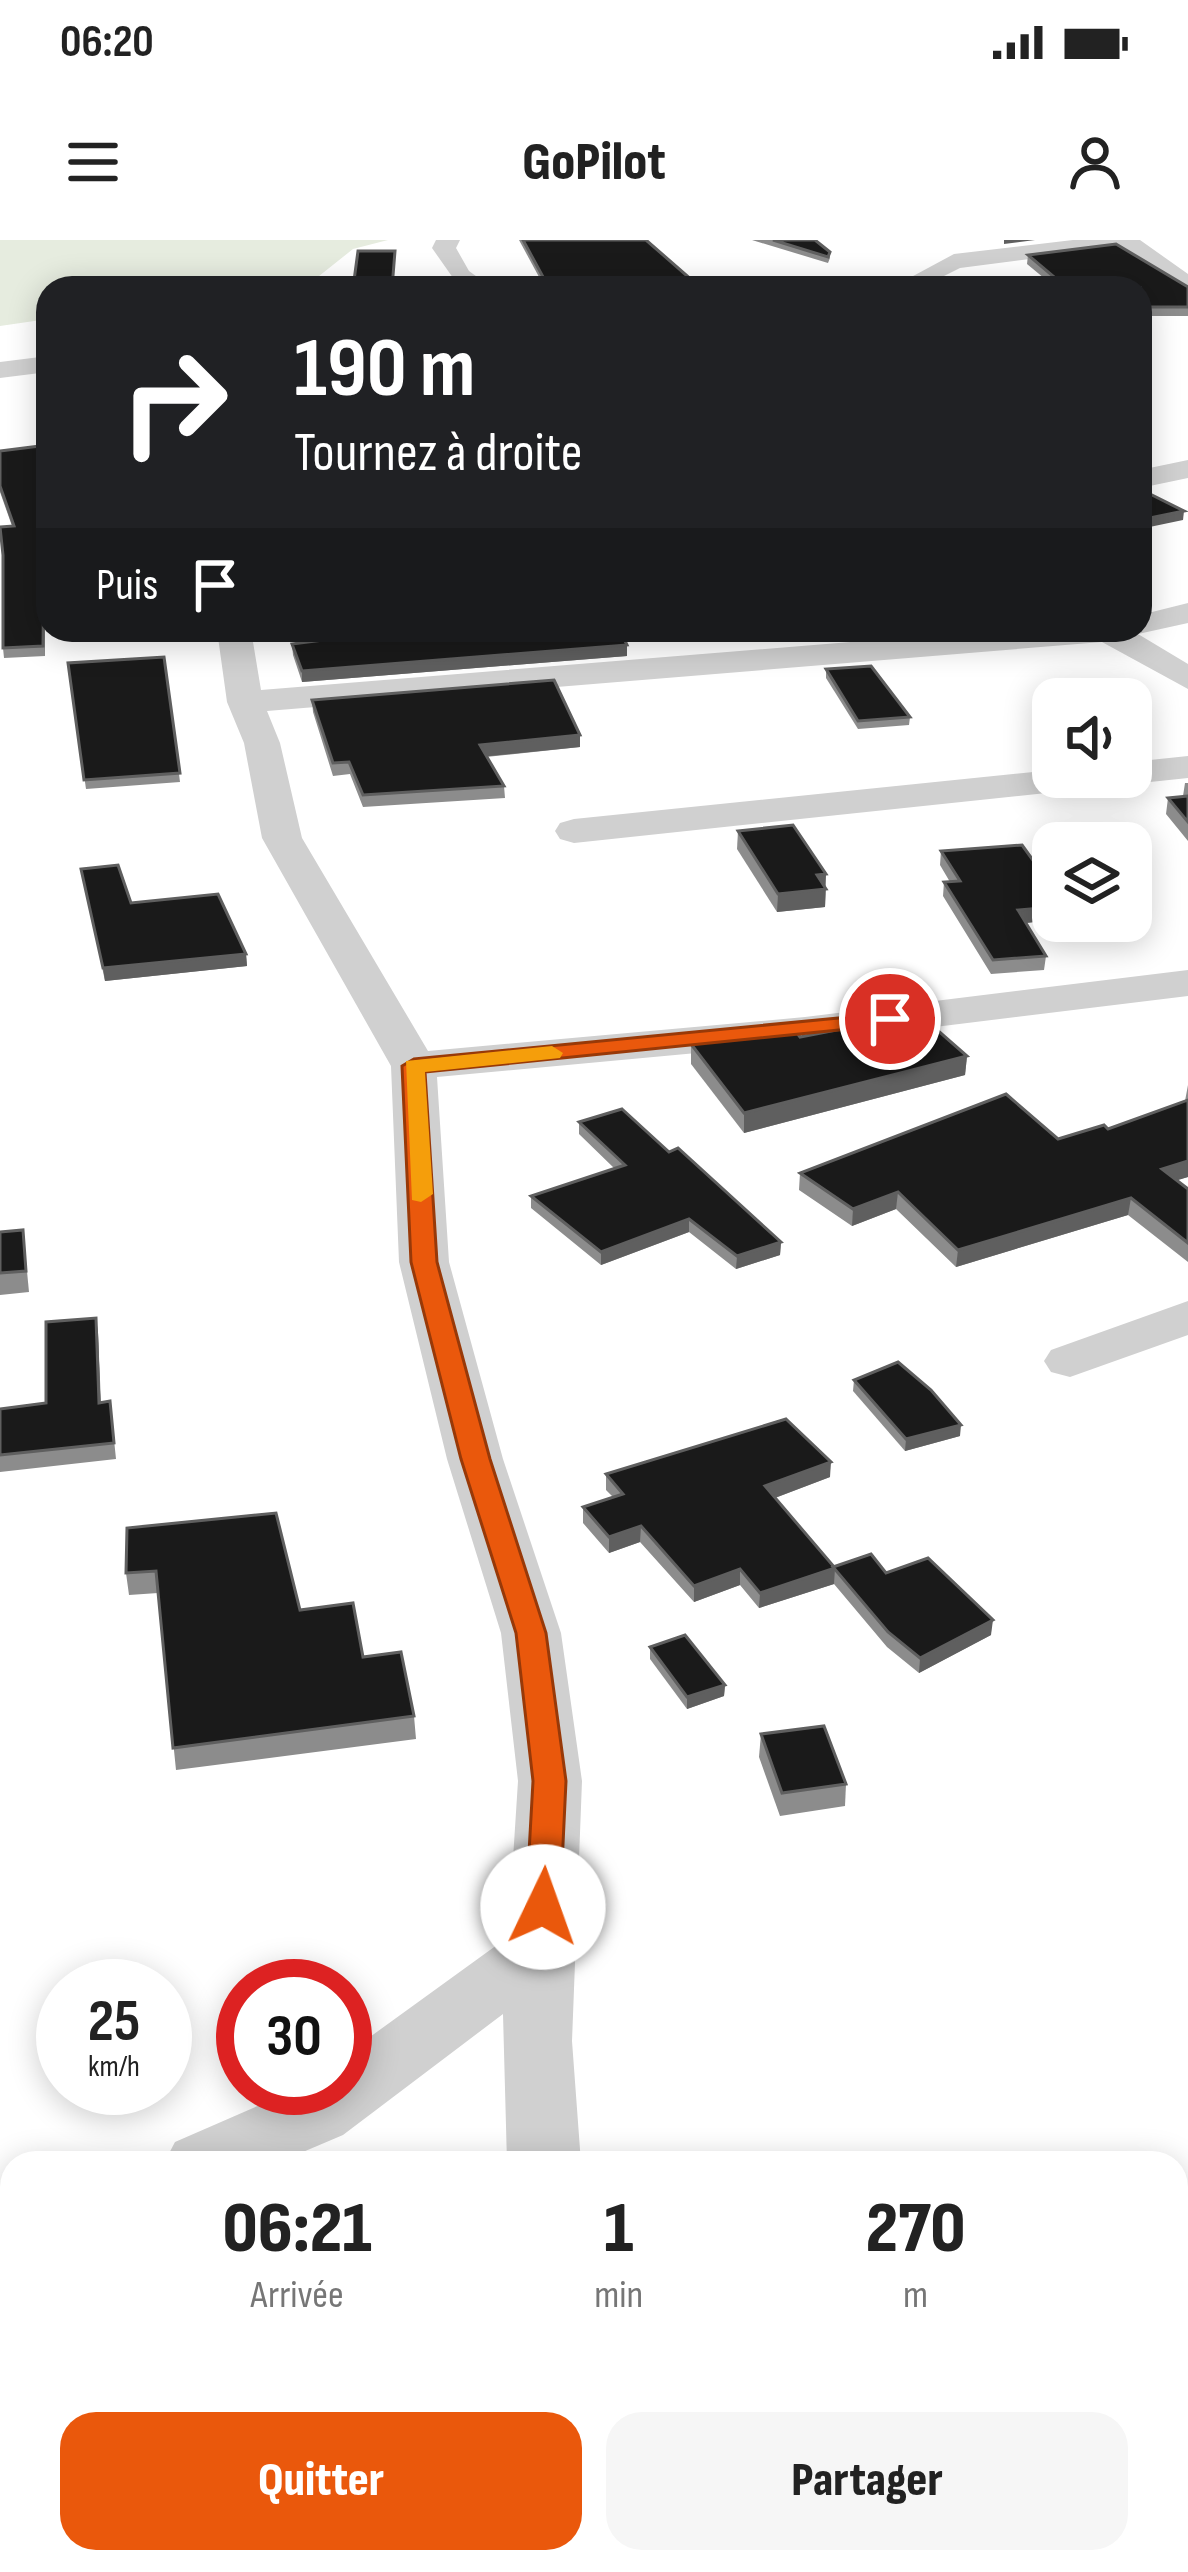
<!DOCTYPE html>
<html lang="fr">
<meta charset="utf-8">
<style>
:root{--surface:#fff;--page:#f6f6f6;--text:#222;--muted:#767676;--accent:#ea580c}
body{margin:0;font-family:"Sofia Sans Condensed",sans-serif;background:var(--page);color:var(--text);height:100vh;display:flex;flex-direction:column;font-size:45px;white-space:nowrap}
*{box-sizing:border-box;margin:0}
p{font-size:39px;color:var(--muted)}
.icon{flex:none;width:66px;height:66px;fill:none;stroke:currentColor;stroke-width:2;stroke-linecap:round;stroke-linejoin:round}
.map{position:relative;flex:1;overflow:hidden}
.details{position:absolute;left:0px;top:1911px;width:1188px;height:423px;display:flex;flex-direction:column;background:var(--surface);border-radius:36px 36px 0 0;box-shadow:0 6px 30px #0003}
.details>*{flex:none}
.guide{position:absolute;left:36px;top:36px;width:1116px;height:366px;border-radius:36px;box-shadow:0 6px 30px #0003;background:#202124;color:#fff;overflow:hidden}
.buttons{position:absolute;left:1032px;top:438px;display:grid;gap:24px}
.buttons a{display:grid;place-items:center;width:120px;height:120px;border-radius:24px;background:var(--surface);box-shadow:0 6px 30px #0003;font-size:60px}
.speed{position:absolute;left:36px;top:1719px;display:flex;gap:24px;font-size:60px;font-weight:700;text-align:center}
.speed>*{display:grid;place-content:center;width:156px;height:156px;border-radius:50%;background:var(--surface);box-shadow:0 6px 30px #0003;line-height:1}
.speed small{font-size:30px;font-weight:400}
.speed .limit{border:18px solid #d22;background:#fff;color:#111}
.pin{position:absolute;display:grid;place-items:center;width:102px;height:102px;color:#fff;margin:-51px;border:6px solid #fff;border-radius:50%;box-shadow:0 3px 12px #0007}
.me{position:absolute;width:132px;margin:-66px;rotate:3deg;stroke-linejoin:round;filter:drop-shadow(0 0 9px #0008)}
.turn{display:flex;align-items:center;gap:42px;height:252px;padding:0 60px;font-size:54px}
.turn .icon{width:156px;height:156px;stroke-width:2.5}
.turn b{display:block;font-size:84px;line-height:102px}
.then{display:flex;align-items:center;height:114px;padding:0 60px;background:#0003;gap:24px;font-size:45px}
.eta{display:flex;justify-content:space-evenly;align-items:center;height:204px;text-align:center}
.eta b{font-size:72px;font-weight:800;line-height:84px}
.primary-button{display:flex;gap:24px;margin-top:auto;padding:24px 60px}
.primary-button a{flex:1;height:138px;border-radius:36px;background:var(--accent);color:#fff;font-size:48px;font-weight:800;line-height:138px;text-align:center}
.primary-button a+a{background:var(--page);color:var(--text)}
.status{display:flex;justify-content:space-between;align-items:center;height:84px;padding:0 60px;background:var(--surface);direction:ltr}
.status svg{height:33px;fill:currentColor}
header{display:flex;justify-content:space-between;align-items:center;height:156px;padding:0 60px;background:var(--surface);font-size:54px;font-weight:800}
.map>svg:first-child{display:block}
</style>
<div class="status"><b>06:20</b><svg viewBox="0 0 49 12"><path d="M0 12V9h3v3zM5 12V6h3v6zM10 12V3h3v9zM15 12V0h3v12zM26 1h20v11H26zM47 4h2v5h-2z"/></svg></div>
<header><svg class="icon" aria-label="menu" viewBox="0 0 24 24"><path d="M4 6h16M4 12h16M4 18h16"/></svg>GoPilot<svg class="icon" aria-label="person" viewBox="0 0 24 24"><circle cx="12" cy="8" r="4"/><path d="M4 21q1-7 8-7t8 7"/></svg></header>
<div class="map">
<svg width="1188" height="2332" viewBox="0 0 1188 2332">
<rect width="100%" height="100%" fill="#fff"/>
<path fill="#e6ecdf" d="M0,0H388L353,9L304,48H48V79L0,86Z"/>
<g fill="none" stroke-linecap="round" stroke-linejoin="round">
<g fill="#d0d0d0" fill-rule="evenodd">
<path d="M436,0H460L456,8L469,31L484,42L480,48H456L458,45L432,8Z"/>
<path d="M1073,0H1140L1188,34V53L1116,8L960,28L928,44L930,48H906L902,42L954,14Z"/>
<path d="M48,116V132L0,138V122Z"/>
<path d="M1188,220V238L1140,248V230Z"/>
<path d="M1188,363V383L1138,394L1188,424V449L1102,402L267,471L280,503L302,598L428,811L805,777L1188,730V756L805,803L437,837L449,1022L503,1219L561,1393L582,1541L572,1801L581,1923H507L503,1774L343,1895L277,1923H164L175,1902L299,1848H345V1815L508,1697L518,1541L501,1393L447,1219L399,1022L391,826L262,598L244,503L227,462L217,390H251L261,450L997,390H1140V375Z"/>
<path d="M1188,516V538L1131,544L1115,537H1131V522Z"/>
<path d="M1053,530V537H1112L1106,545L1093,548L574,603L560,599L555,591L560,583L574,579Z"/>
<path d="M1188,1061V1095L1070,1137L1051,1132L1044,1121L1051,1110Z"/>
<path d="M12,1972V2038L0,2042V1976Z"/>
<path d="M536,2322H620L622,2332H538Z"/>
</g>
</g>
<g fill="#8c8c8c">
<path d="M519,0H646L701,48H545Z"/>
<path d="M752,0H815L830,12V18L828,23Z"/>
<path d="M1028,15L1188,47V76H1140V48H1056L1027,24Z"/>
<path d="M0,211L45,334V416L4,418L3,408L12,286L0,252Z"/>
<path d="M363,395L627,416L302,442L293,415L292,404Z"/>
<path d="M164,417L180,542L86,549L68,423Z"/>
<path d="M826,429L910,477L909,485L858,489L826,438Z"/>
<path d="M312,460L580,507L486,517L504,546L505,558L363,567L350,534L333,536L313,472Z"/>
<path d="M1185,543H1188V601L1166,574L1168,558L1183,556Z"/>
<path d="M738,591L826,649L825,667L777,672L737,609Z"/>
<path d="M941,611L1053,648V680L1026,683L1046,716L1044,730L991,734L943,656L944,642H950L940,625Z"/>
<path d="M81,629L131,663L246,714L247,726L105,741Z"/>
<path d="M800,797L967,816L965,835L744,893L691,824V804Z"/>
<path d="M1188,845V937L1176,940L1188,949V1022L1128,975L956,1027L896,969L852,986L799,950L800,933L1058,899L1108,889L1185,861Z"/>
<path d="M579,882L669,912L781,1002L780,1015L736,1029L689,992L601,1025L531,968V956L615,929L579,894Z"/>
<path d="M23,990L29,1052L0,1055V992Z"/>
<path d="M98,1093L101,1163L110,1161L116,1219L0,1232V1169L46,1163Z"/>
<path d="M854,1140L960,1196L905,1211L853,1151Z"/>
<path d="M606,1234L830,1237L775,1258L834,1326L886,1333L991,1395L919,1433L887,1407L834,1344L759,1368L740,1345L694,1362L640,1302L609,1313L583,1283V1267L613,1257L606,1250Z"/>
<path d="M127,1288L300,1370L363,1417L414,1476L416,1499L176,1530L158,1353L129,1355L126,1333Z"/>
<path d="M650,1407L725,1445L724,1456L687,1469L650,1419Z"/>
<path d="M761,1494L846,1544L845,1566L780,1576L759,1517Z"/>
</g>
<g fill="#5f5f5f">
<path d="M1004,0H1035L1004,4Z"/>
<path d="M1184,271L1183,280L1140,289V280Z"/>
<path d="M48,324V334H45V416L44,325Z"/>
<path d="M905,390H942L905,393Z"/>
<path d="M627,405V416L302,442V431Z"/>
<path d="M580,495V507L480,517V505Z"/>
<path d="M826,634L825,667L777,672L778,654L817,635Z"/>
<path d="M1053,667V680L1016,684L1018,670Z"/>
<path d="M246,714L247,726L105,741L103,728Z"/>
<path d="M967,816L965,835L744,893V873Z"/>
<path d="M1188,921V937L1159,946L1162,929Z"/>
<path d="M898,952L896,969L852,986L853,969Z"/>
<path d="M1131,958L1128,975L956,1027L958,1010Z"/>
<path d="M689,979V992L601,1025V1012Z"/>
<path d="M781,1002L780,1015L736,1029L737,1016Z"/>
<path d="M96,1078L98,1093L101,1179L99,1163Z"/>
<path d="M961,1185L960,1196L905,1211L906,1199Z"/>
<path d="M831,1222L830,1237L764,1262L765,1246Z"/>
<path d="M641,1286L640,1302L609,1313V1297Z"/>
<path d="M835,1328L834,1344L759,1368L760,1353Z"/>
<path d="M740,1329V1345L694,1362V1346Z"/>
<path d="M993,1380L991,1395L919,1433L920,1418Z"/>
<path d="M725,1445L724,1456L687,1469V1457Z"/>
</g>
<g fill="#1a1a1a" stroke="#5f5f5f" stroke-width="3">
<path d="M523,0H646L701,48H549Z"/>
<path d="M773,0H815L830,12L828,17Z"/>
<path d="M1116,4L1188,47V67H1140V48H1067L1028,15Z"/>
<path d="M358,11H395L392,48H353Z"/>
<path d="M48,205V324L44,325L43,406L3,408V315L0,287L14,286L0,246V211Z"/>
<path d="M1140,249L1184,271L1140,280Z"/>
<path d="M363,390H620L627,405L302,431L292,404L363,395Z"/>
<path d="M164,417L180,533L84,540L68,423Z"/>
<path d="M871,426L910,477L858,481L826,429Z"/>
<path d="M554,440L580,495L480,505L504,546L363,555L349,522L333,523L312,460Z"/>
<path d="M1188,556V582L1168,558Z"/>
<path d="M793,585L826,634L817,635L826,649L778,654L738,591Z"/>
<path d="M1022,605L1053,648V667L1018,670L1046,716L993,720L944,642L960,641L941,611Z"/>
<path d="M118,625L131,663L218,654L246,714L103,728L81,629Z"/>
<path d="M919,774L967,816L744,873L691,804L794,789L800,797Z"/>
<path d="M1006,854L1058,899L1104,885L1108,889L1188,860V921L1162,929L1188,949V1003L1131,958L958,1010L898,952L853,969L800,933Z"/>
<path d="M622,869L669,912L678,908L781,1002L737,1016L689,979L601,1012L531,956L625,925L579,882Z"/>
<path d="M23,990L26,1031L0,1033V992Z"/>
<path d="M96,1078L99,1163L110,1161L114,1203L0,1215V1169L46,1163V1082Z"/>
<path d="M898,1122L931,1150L961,1185L906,1199L854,1140Z"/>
<path d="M786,1179L831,1222L765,1246L835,1328L760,1353L740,1329L694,1346L641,1286L609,1297L583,1267L623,1254L606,1234Z"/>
<path d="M276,1273L300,1370L353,1363L363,1417L401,1412L414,1476L173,1508L156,1331L126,1333L127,1288Z"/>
<path d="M871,1314L886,1333L928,1318L993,1380L920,1418L888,1392L833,1327Z"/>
<path d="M685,1395L725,1445L687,1457L650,1407Z"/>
<path d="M824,1486L846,1544L782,1553L761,1494Z"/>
</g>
<path fill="#ea580c" stroke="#983908" stroke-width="3" d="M890,773L901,779L898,784L425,832L437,1022L490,1219L546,1393L566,1541L560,1667L555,1676L543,1680L531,1676L526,1667L533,1541L516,1393L461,1219L411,1022L402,826L414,819Z"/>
<path fill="#f59e0b" d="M552,806L563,813L560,818L425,832L433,954L421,962L412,960L406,821Z"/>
</svg>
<div class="buttons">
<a><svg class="icon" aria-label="sound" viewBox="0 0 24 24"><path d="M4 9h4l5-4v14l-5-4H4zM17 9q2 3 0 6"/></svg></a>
<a><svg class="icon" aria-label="layers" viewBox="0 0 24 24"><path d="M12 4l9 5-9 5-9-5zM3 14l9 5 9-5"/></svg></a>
</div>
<div class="speed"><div>25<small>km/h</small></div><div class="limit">30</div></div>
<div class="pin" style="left:890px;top:779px;background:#d93025"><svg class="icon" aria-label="arrive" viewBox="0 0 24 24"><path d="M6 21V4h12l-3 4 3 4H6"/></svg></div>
<svg class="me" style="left:543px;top:1667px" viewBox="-20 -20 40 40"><circle r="19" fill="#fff"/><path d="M0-13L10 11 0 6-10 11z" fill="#ea580c"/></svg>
<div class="guide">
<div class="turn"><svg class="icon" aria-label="right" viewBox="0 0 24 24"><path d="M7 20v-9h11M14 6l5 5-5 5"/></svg><div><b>190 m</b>Tournez à droite</div></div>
<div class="then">Puis<svg class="icon" aria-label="arrive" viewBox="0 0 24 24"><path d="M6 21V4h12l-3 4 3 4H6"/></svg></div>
</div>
<section class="details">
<div class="eta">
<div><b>06:21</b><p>Arrivée</p></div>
<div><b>1</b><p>min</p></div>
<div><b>270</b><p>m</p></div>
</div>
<div class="primary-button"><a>Quitter</a><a>Partager</a></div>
</section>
</div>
